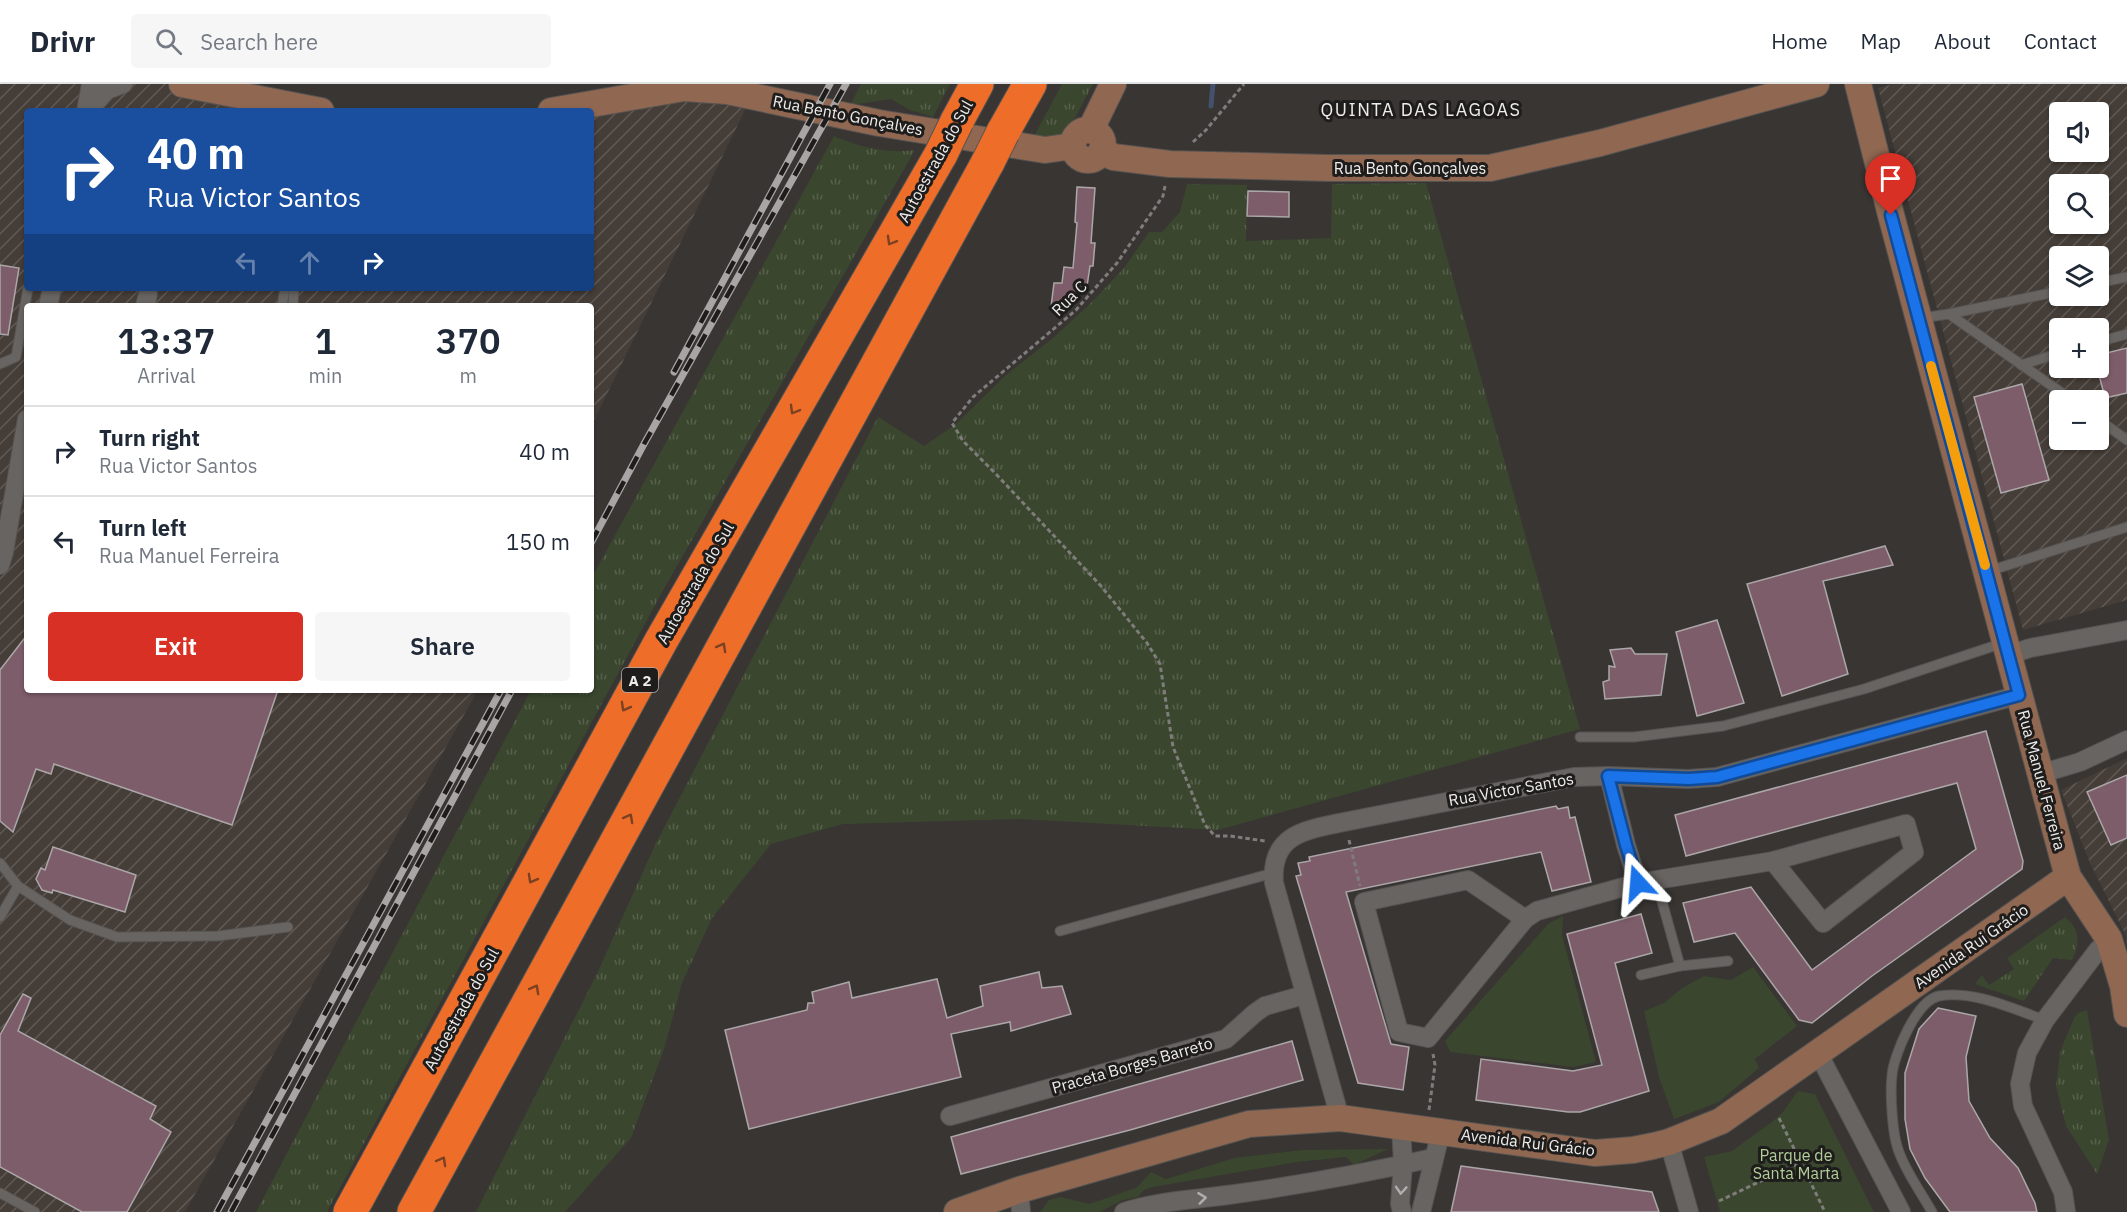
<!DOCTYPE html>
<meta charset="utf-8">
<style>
:root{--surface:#fff;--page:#f6f6f7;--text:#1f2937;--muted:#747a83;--line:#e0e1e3;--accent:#d93025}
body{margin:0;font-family:"IBM Plex Sans",sans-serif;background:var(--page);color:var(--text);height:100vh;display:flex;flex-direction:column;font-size:22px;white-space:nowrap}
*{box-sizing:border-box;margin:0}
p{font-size:20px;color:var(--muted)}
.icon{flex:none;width:33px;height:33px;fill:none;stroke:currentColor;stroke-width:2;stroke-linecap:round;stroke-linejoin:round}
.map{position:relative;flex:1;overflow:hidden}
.panel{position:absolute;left:24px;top:219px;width:570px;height:390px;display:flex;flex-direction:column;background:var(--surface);border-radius:6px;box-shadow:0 2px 4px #0004}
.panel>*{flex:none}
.top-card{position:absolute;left:24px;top:24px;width:570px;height:183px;border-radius:6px;box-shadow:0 2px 4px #0004;background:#1a4fa0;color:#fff;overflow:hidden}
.fabs{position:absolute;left:2049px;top:18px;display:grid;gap:12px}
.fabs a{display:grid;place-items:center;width:60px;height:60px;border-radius:6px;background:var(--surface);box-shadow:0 2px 4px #0004;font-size:30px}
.pin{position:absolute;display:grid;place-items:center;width:51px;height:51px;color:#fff;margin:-62px -26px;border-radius:50% 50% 50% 0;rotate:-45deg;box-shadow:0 0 6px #0007}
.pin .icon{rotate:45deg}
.me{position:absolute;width:66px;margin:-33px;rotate:341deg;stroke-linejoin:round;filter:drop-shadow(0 0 4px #0008)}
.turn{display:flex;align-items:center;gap:21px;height:126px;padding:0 24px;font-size:27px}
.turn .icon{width:78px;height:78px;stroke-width:2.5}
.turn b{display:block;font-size:42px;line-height:51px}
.lanes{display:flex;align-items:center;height:57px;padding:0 24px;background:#0003;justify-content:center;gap:30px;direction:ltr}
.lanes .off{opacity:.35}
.eta{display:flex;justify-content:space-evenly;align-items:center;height:102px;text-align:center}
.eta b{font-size:36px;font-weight:600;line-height:42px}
.primary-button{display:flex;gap:12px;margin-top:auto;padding:12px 24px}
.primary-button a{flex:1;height:69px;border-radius:6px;background:var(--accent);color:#fff;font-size:24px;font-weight:600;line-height:69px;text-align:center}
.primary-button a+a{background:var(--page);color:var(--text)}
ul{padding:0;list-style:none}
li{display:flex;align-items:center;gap:18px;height:90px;padding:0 24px;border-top:2px solid var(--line)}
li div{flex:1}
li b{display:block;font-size:22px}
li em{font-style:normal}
header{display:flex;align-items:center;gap:36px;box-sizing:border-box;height:84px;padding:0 30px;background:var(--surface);border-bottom:2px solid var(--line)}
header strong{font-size:28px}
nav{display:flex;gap:33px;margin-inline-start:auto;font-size:21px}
.search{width:420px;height:54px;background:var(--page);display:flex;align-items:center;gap:15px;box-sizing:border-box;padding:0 21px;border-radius:6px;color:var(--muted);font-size:22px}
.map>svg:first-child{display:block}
</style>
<header>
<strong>Drivr</strong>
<div class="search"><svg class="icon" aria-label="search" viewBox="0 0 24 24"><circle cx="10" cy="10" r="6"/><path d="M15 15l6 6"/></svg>Search here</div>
<nav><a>Home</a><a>Map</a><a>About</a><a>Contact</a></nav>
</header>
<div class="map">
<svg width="2127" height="1128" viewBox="0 0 2127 1128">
<defs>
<pattern id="industrial-furrows" width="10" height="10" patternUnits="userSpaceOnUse" patternTransform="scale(1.5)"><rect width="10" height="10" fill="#453d37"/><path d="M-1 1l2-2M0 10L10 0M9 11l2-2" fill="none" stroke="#605954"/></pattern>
<pattern id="grass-tufts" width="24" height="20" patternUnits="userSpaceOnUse" patternTransform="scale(1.5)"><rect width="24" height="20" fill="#3a462e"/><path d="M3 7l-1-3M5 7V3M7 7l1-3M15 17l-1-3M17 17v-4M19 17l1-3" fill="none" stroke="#57614c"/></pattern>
</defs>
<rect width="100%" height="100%" fill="#383533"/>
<g fill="url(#industrial-furrows)" fill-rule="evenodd">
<path d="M0,0H217L340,27H27V204H591V31L688,17L736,20L746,24L591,343V222H27V606H478L185,1128H0Z"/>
<path d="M1893,0H2127V516L2023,546L1878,4ZM2060,28H2098V68H2060ZM2060,100H2098V140H2060ZM2060,172H2098V212H2060ZM2060,244H2098V284H2060ZM2060,316H2098V356H2060Z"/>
<path d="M2127,674V861L2124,848L2090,779L2061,706Z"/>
</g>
<g fill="url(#grass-tufts)">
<path d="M861,0H950L933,33L910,26L891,15L850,21Z"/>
<path d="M1062,0H1093L1066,51L1032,56Z"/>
<path d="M834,52C859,63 889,70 915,66L661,510L327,1128H256L531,606H591V495Z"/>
<path d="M1426,99L1580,645L1218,746L1021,735L843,740L771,760L712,834L682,899L664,965L631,1054L565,1128H476L595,894L655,761L878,333L924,362L956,340L1006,291L1053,254L1089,221L1124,184L1149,148H1162L1180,128L1187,100L1247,101L1246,157L1331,154L1332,100Z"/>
<path d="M2065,833C2080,845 2080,859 2072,876L2053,874L2024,917L1975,900L1982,891L1989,901L2014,885L2007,874Z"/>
<path d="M2087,926L2109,1056L2097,1090L2066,1042L2056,1002L2060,968L2074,934L2078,929Z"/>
</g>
<g fill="#3a462e">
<path d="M1563,832L1562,851L1596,978L1573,983L1450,968L1445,957L1548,840Z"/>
<path d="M1753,883L1797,942L1755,975L1759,984L1719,1018L1674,1035L1659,993L1644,927L1664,919L1682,904L1704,892L1731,896Z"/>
<path d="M1798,1007L1815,1010L1874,1128H1720L1704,1073L1732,1067L1773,1037L1782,1029Z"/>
<path d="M1388,1065L1354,1081L1346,1073L1297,1078L1153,1103L1144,1106L1138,1113L1123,1116L1100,1128H1040L1049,1116L1061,1113L1089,1120L1136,1104L1151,1088L1166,1095L1234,1074L1302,1066Z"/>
</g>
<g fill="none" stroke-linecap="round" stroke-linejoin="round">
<path stroke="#44516c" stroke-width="5" d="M1211,22L1213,0"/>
</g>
<g fill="#7e5d6a" stroke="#aba7a8" stroke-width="1.5">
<path d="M1077,103L1095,104L1091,159H1095L1093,182H1090L1087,202L1076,201L1073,218L1064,226L1051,223L1054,199H1062L1064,183L1073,184L1077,139L1075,138Z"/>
<path d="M1248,107L1289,108V133L1247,132Z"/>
<path d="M0,181L19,184L8,251L0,250Z"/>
<path d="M2127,264V309L2105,314L2098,287V271Z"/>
<path d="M2022,300L2049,396L2001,409L1974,313Z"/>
<path d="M1885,462L1893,481L1823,497L1848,590L1782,612L1747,500Z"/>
<path d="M1717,536L1744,619L1697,632L1676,548Z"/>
<path d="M27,551V606H278L232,741L54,680L51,690L36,685L13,748L0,737V586Z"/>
<path d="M1631,564L1635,570H1667L1661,611L1605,615L1603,598L1609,596V582L1615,583L1610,566Z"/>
<path d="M1986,647L2023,777L2022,785L1872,892L1812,939L1799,936L1735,849L1694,858L1683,819L1751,803L1812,886L1976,765L1957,699L1686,772L1675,731Z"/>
<path d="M2127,691V754L2111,761L2087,708Z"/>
<path d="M1556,722L1558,725L1568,723L1570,734L1575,733L1591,798L1552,807L1541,768L1346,808L1391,960L1409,963L1403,1006L1358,999L1296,792L1301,791L1298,779L1310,777L1309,773Z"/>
<path d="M53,763L136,791L125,828L53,806L52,809L42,806L36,795L41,784L45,786Z"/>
<path d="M1641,830L1652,869L1615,879L1649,1007L1580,1028H1568L1476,1016L1481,975L1573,987L1602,981L1567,850Z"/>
<path d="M1039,888L1042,904L1062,902L1071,930L1011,947L1010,938L951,950L961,993L749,1045L725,946L807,926L808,919H814L812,908L849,898L852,914L937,895L947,934L983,922L980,902Z"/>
<path d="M23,910L31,914L18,947L156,1022L150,1035L171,1048L127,1128H82L0,1083V951Z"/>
<path d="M1938,924L1976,932L1966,973L1969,1017L1990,1054L2018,1084L2035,1119L2037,1128H1950L1925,1094L1910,1065L1905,1035V989L1919,945Z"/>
<path d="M1292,957L1303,996L1130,1046L961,1090L951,1053Z"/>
<path d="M1461,1082L1652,1108L1659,1128H1451Z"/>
</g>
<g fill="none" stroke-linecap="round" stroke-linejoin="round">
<g stroke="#555351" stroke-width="11">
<g id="lane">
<path d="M2098,199L2127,193"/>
<path d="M282,222L285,204"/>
<path d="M293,222L294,204"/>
<path d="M1949,230L2060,207"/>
<path d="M1921,234L1949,230L2072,316"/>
<path d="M2098,258L2127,250"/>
<path d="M0,280L16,273L28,204"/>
<path d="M2021,281L2060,269"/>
<path d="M2098,335L2127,356"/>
<path d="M1989,487L2127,443"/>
<path d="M1580,653H1634L1723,642L1864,605L2003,559"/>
<path d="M0,779L18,802L70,836L117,853L218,852L288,843"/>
<path d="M0,833L18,802"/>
<path d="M1060,847L1273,789"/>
<path d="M1680,882L1728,877"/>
<path d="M1641,891L1680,882L1656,796"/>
<path d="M0,1109L35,1128"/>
<path d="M1932,1128C1922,1110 1906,1088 1899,1068C1892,1051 1890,1009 1892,991C1894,970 1917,916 1939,912C1974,906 2013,925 2045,936"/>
</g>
</g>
<g stroke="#555351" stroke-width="20">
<g id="street">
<path d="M86,27L91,0"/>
<path d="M88,27L107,6L123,0"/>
<path d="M48,222L52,204"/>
<path d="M145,222L148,210"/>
<path d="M0,481L4,468L27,335"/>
<path d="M2009,571L2030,564L2127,546"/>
<path d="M2040,690L2080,678L2127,656"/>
<path d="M1609,692L1626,761L1638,799L1773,777L1823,839L1914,768L1906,740L1773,777"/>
<path d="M1525,835L1468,796L1364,818L1399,948L1428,954L1525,835L1537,827L1638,799"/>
<path d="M1818,969L1901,1128"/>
<path d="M950,1032L1226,955L1255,929L1265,922L1304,911"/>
<path d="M1340,1034L1274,799C1270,749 1307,746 1344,738L1574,693L1609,692L1688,695L1717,693L2019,611"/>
<path d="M1401,1042L1403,1080L1400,1120L1402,1128"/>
<path d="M1669,1058L1689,1128"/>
<path d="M1019,1106L1021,1128"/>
<path d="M1124,1128C1162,1116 1203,1115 1242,1109C1306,1100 1370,1088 1433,1074"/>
<path d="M1421,1128L1441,1047"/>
<path d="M2066,1128L2063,1108L2023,1022L2020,1000L2027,969L2045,936L2098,866L2109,855"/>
</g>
</g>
<g stroke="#555351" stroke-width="28">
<g id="secondary">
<path d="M182,0L321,27"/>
<path d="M1858,0L1891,131L2068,793L2109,855L2123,902L2127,930"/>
<path d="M551,27L684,4L727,7L879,39L1045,66L1073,62"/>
<path d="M1091,45L1113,0"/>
<circle cx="1088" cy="61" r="15"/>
<path d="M1102,66L1113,73L1170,80L1328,84H1490L1600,59L1816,0"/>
<path d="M957,1128L1019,1106L1249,1040L1340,1034L1595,1069L1633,1066L1653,1062L1669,1058L1721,1037L2068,793"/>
</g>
</g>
<g stroke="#555351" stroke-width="35">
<g id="highway">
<path d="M957,37L977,0"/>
<path d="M1003,48L1030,0"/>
<path d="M350,1128L661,557L941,70"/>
<path d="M414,1128L988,78"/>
</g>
</g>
<g stroke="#7f7d7b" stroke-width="3" stroke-dasharray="4.5 3" stroke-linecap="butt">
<path d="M1193,58L1206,46L1244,0"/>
<path d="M1165,102L1163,112L1117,179L1076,226L973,313L952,339L963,357L995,389L1101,502L1147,559L1160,580L1173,663L1205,741L1215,752H1230L1265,757"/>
<path d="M1349,756L1360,802"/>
<path d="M1429,1026L1435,981L1433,970"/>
<path d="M1779,1034L1825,1128"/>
<path d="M1719,1117L1801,1078"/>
</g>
<use href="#lane" stroke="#676462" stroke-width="9"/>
<use href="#street" stroke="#676462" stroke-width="18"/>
<use href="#secondary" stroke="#906751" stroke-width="26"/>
<use href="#highway" stroke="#ee6e29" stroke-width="33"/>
<g stroke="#a8a5a4" stroke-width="7">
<g id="rail">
<path d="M674,288L830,0"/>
<path d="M591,459L644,360L846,0"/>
<path d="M217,1128L501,606"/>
<path d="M231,1128L512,606"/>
</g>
</g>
<use href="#rail" stroke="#1e1d1c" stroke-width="4.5" stroke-dasharray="14" stroke-linecap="butt"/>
<g stroke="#555351" stroke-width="35" stroke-linecap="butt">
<g id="highway-bridge">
<path d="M941,70L957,37"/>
<path d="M988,78L1003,48"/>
</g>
</g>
<use href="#highway-bridge" stroke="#ee6e29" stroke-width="33"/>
</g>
<defs><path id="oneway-chevron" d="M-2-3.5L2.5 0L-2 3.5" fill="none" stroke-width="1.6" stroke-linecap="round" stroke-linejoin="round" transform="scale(1.5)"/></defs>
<g stroke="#7c4122">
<use href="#oneway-chevron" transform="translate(891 157) rotate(120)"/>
<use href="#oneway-chevron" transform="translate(794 326) rotate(120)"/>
<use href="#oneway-chevron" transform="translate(722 563) rotate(-61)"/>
<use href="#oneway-chevron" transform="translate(625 623) rotate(119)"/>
<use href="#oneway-chevron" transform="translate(629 734) rotate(-61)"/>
<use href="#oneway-chevron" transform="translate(532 795) rotate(119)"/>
<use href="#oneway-chevron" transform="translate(535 905) rotate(-61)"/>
<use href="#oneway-chevron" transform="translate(442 1077) rotate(-61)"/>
</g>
<g stroke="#b1afad">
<use href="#oneway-chevron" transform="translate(1401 1106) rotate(94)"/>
<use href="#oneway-chevron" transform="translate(1202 1114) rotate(-7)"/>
</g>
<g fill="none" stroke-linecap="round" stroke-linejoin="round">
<g stroke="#114b97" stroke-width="15">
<path id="route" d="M1638,799L1626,761L1608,692L1689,695L1717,693L2019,611L1891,131"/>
</g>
<use href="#route" stroke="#1a73e8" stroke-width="10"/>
<path stroke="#f59e0b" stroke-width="10" d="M1931,282L1985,481"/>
</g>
<g text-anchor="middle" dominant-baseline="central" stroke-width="6" stroke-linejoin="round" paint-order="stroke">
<rect fill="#1e1d1c" stroke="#b0aead" stroke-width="1.5" x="622" y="584" width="36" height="24" rx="4.5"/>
<g font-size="15" font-weight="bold" fill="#eeeceb">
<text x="640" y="596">A 2</text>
</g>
<g font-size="16" fill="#eeeceb" stroke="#1e1d1c">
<text transform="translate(848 31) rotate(11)">Rua Bento Gonçalves</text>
<text transform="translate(935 77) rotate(-61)">Autoestrada do Sul</text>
<text x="1410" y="84">Rua Bento Gonçalves</text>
<text transform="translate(1069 214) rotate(-45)">Rua C</text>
<text transform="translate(695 499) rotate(-60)">Autoestrada do Sul</text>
<text transform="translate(2042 696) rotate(75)">Rua Manuel Ferreira</text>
<text transform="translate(1511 705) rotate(-10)">Rua Victor Santos</text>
<text transform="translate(1971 862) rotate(-35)">Avenida Rui Grácio</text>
<text transform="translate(461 925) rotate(-61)">Autoestrada do Sul</text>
<text transform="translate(1132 981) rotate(-16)">Praceta Borges Barreto</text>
<text transform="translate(1528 1058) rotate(7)">Avenida Rui Grácio</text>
</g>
<g font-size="16" fill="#b1cd98" stroke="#1e1d1c">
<text x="1796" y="1071">Parque de<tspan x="1796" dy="18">Santa Marta</tspan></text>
</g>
<g font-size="18" letter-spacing="1.5" fill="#eeeceb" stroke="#1e1d1c">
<text x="1421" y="25">QUINTA DAS LAGOAS</text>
</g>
</g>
</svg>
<div class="fabs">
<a><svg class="icon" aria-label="sound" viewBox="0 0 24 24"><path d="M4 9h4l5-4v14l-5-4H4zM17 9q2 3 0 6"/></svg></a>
<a><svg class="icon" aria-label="search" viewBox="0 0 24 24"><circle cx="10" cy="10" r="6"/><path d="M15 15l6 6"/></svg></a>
<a><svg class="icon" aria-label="layers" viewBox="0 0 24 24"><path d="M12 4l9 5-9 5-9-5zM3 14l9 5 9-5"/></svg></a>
<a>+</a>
<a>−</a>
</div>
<div class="pin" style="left:1891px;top:131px;background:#d93025"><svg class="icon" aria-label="arrive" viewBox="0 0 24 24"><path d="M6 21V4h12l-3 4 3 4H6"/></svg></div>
<svg class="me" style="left:1638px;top:799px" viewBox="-20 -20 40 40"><path d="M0-17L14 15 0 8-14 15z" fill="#1a73e8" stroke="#fff" stroke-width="4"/></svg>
<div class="top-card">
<div class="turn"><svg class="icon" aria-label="right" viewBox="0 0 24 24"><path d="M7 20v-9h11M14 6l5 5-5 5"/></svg><div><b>40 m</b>Rua Victor Santos</div></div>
<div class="lanes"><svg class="icon off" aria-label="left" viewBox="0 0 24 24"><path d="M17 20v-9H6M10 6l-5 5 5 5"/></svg><svg class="icon off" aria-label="ahead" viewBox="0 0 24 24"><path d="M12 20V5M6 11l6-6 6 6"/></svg><svg class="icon" aria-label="right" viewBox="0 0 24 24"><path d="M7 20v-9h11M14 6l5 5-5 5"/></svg></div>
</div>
<section class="panel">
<div class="eta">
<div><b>13:37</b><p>Arrival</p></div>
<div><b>1</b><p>min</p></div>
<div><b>370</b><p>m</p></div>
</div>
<ul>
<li><svg class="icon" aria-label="right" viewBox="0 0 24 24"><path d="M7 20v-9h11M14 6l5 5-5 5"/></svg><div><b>Turn right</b><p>Rua Victor Santos</p></div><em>40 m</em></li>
<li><svg class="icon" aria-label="left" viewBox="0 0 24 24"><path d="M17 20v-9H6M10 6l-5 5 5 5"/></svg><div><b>Turn left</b><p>Rua Manuel Ferreira</p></div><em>150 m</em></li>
</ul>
<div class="primary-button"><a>Exit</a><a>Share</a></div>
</section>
</div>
